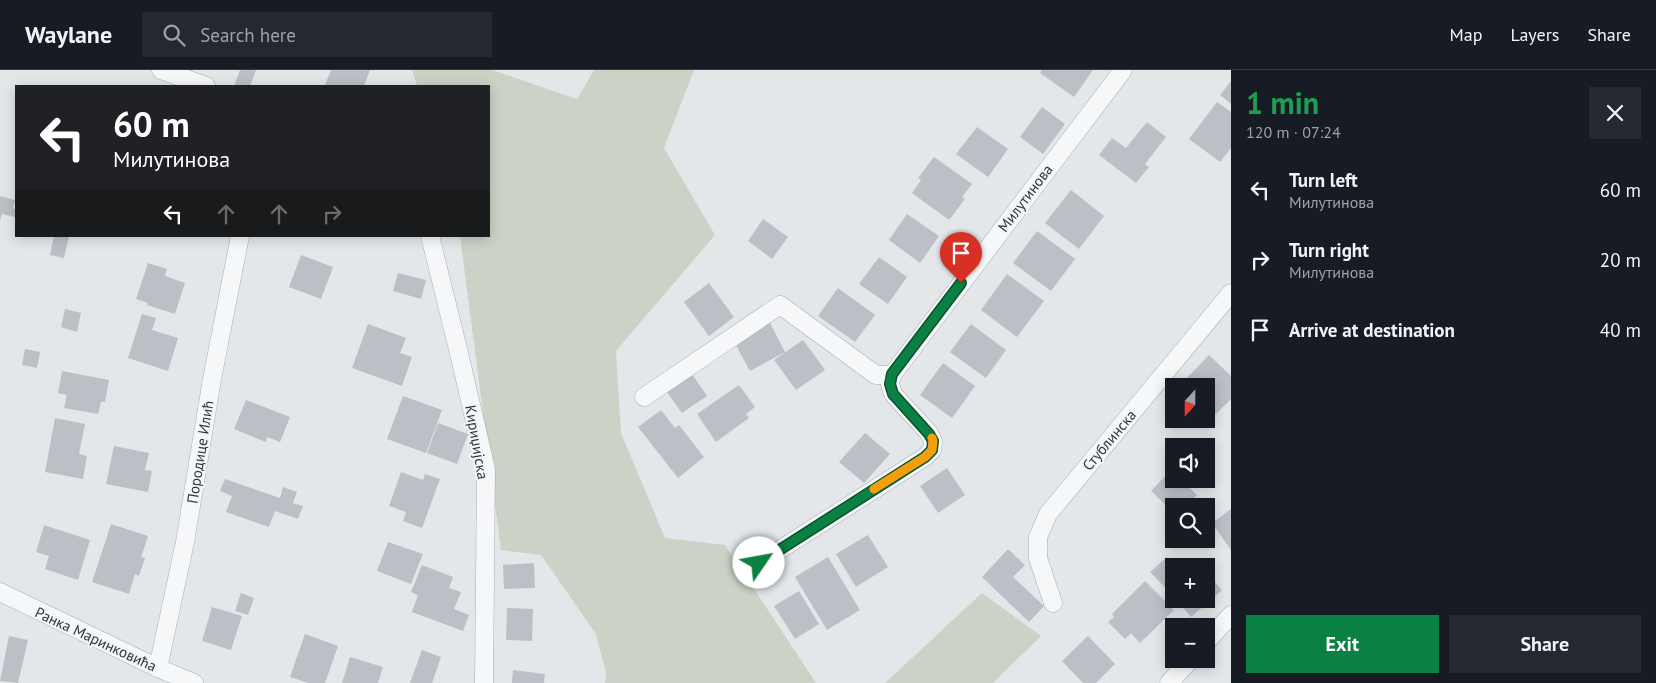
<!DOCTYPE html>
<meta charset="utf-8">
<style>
:root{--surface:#171b24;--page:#242831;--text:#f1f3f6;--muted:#9ea1a6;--line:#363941;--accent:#0b8043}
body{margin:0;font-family:"PT Sans",sans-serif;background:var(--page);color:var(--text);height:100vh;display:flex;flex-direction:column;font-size:19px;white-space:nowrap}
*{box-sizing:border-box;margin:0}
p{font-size:16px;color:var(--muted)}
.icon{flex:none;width:28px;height:28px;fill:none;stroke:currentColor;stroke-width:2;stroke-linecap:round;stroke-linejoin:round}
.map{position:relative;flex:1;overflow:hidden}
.details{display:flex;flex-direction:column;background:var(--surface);width:425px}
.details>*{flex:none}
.top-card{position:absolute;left:15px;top:15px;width:475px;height:152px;border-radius:0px;box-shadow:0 2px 12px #0003;background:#202124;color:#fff;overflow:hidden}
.needle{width:32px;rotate:201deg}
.tools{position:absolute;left:1165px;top:308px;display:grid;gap:10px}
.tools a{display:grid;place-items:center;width:50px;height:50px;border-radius:0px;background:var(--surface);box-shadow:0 2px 12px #0003;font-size:25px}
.pin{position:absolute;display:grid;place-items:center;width:42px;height:42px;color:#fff;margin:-51px -21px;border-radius:50% 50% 50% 0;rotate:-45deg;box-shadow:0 0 5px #0007}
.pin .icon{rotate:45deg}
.me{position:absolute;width:55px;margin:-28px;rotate:57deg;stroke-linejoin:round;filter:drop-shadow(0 0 4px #0008)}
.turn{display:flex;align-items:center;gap:18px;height:105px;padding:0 15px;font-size:22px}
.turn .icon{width:65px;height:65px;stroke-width:2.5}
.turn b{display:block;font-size:35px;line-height:42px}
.lanes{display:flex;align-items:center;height:48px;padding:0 15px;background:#0003;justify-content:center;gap:25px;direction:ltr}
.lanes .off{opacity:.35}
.round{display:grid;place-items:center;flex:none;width:52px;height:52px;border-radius:0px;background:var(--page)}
.head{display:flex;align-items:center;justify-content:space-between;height:85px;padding:0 15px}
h1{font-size:30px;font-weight:700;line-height:38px;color:#1e9e55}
.button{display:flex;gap:10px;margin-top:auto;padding:10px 15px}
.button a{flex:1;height:58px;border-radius:0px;background:var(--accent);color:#fff;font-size:20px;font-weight:700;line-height:58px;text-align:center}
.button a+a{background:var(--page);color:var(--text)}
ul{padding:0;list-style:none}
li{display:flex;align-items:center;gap:15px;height:70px;padding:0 15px}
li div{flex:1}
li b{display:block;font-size:19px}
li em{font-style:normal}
header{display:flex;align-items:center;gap:30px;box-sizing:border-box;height:70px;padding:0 25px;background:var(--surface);border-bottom:1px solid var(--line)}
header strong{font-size:24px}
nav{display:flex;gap:28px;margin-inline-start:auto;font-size:18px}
.search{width:350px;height:45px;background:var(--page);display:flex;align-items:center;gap:12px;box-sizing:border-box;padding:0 18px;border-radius:0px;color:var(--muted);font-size:19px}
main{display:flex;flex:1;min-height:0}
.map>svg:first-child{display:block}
</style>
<header>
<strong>Waylane</strong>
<div class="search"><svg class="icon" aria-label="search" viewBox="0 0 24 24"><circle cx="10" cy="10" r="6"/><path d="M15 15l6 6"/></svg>Search here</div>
<nav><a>Map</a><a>Layers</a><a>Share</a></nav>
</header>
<main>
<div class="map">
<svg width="1231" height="613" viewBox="0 0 1231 613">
<rect width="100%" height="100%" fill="#e3e7ea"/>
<g fill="#cad3c5">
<path d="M412,0H492L577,29L594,0H694L664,78L715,165L616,281L621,363L665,468L725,475L816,613H605L606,603L596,564L541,485L501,480L460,166H489V16H417Z"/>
<path d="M982,523L1041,566L993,613H885Z"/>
</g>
<g fill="#bbc0c7">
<path d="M240,0H256L250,16H234Z"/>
<path d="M331,0H370L364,16H328L325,15Z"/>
<path d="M1042,0H1093L1074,27L1040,3Z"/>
<path d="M1231,11V34L1220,25Z"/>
<path d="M1217,32L1231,42V78L1220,92L1189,69Z"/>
<path d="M1042,37L1065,54L1043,84L1020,67Z"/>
<path d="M1147,52L1166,67L1145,94L1149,97L1136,113L1099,85L1112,68L1126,78Z"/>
<path d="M977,57L1008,79L988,107L956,84Z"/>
<path d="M934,87L972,114L962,127L965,129L949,150L912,123L921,110L918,108Z"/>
<path d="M1071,120L1104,146L1079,179L1045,153Z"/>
<path d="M0,126L15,130L13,138L16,139L15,147L2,144L0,151Z"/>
<path d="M907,144L939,166L920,193L889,170Z"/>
<path d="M763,149L788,167L772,189L748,171Z"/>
<path d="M1037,161L1075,189L1051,221L1013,193Z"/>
<path d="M54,166H69L64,188L50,185Z"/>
<path d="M301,185L333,197L321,229L289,217Z"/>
<path d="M879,187L907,207L888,234L859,214Z"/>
<path d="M148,193L167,199L165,206L185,213L175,244L147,235L148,233L136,229Z"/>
<path d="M398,203L426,210L421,229L393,221Z"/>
<path d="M1007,204L1044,231L1017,267L981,240Z"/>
<path d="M709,213L734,247L709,266L684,232Z"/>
<path d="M838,218L875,245L855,272L818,246Z"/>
<path d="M65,239L81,243L77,262L61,257Z"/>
<path d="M142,244L156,248L152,260L178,268L168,301L128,288Z"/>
<path d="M769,251L785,282L750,301L733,270Z"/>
<path d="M368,254L406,268L400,283L412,287L402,316L352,298Z"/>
<path d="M971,254L1006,280L986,308L950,282Z"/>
<path d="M803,270L825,300L796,320L774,290Z"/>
<path d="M25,279L40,282L37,298L22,295Z"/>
<path d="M1209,285L1231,306V329L1214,346L1206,338V316H1184L1181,314Z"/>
<path d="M943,293L975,316L952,348L920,325Z"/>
<path d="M689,300L707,326L682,343L664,318Z"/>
<path d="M62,301L109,310L105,332H101L98,344L64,338L67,325L58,323Z"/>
<path d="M739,315L755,337L746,344L749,348L716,372L697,344Z"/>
<path d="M403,326L442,340L426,383L387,369Z"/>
<path d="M246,330L290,347L280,372L267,367L266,372L234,359Z"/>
<path d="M661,340L675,358L679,355L704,387L678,408L638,357Z"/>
<path d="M55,348L85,354L79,384L87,386L83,409L45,402Z"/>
<path d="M438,353L468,364L457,394L427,383Z"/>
<path d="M865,363L890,384L864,413L839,392Z"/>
<path d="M114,376L149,383L145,400L152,401L148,422L106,414Z"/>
<path d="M947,398L965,425L938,443L920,416Z"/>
<path d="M1171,400L1174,403V409H1180L1197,425L1186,436H1174V443L1151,421Z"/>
<path d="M401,402L423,410L425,404L440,409L422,458L403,451L406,442L389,436Z"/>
<path d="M225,409L280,428L283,417L297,422L293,433L303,436L298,449L275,441L269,457L226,442L232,426L220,421Z"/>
<path d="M1231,439V480L1212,453Z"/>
<path d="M111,454L148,466L141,487L145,488L139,506L135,504L129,524L92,512Z"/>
<path d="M44,455L90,470L78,510L45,499L49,486L36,482Z"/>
<path d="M868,465L888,497L856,517L836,484Z"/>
<path d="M388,472L423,484L411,514L377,501Z"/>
<path d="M1008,479L1025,495L1013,507L1044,536L1029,552L982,507Z"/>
<path d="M828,487L860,540L827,560L795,507Z"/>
<path d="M1167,487L1174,495V527L1150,502Z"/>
<path d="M534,493L535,518L504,519L503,495Z"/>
<path d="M422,495L453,507L449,518L461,522L454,539L469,545L463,561L412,542L418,525L411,522Z"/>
<path d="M1206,503L1222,520L1191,547L1176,529H1206Z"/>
<path d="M1145,511L1174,540L1140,573L1131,563L1125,569L1108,552L1114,547L1112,544Z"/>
<path d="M799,521L819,554L795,569L774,536Z"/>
<path d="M241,523L254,528L248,545L235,541Z"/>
<path d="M212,537L242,546L231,580L202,571Z"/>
<path d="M507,538L533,539L532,571L506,570Z"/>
<path d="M305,564L338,576L325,613H308L290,607Z"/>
<path d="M9,566L28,570L18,613L0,611Z"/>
<path d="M1088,566L1115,594L1096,613H1083L1062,591Z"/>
<path d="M422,580L441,587L432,613H410Z"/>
<path d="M350,587L383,597L378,613H342Z"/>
<path d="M513,600L545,604L544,613H512Z"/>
</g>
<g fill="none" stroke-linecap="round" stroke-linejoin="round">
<g stroke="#a9aeb4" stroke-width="19">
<g id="minor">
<path d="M161,0L206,16"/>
<path d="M430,166L458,279L486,399L484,613"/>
<path d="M644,327L780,235L876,305H892"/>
<path d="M759,493L925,387L932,380L933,371L929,363L893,324L890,314L892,305L1123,0"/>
<path d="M0,522L158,598L194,613"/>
<path d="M1053,533L1038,488V467L1048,444L1231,223"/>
<path d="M1206,572L1231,545"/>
<path d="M158,598L185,472L212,309L240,166"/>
<path d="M1169,613L1191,589"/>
</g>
</g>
<use href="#minor" stroke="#f6f7f9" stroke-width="18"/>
</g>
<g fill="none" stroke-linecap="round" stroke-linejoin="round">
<g stroke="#07532c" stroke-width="12">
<path id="route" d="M759,493L925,387L932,380L933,371L929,364L893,324L890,314L892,304L961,213"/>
</g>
<use href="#route" stroke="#0b8043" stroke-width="9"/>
<path stroke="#f59e0b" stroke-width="9" d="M874,419L925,387L932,380L933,371L932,368"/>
</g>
<g text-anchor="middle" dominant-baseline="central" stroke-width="4" stroke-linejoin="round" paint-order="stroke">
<g font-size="15" fill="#2d3541" stroke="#f3f5f8">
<text transform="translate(1025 128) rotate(-53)">Милутинова</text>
<text transform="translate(1109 370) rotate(-50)">Стублинска</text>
<text transform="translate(477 372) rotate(80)">Кириџијска</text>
<text transform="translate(200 382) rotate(-81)">Породице Илић</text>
<text transform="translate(96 569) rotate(25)">Ранка Маринковића</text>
</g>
</g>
</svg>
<div class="tools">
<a><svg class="needle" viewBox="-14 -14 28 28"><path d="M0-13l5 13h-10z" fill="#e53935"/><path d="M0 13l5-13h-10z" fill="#9ea1a6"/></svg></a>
<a><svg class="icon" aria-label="sound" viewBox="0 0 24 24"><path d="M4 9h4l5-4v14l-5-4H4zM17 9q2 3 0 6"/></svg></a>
<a><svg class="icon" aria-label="search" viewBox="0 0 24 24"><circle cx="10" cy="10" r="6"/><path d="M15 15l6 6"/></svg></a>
<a>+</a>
<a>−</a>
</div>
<div class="pin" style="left:961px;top:213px;background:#d93025"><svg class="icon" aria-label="arrive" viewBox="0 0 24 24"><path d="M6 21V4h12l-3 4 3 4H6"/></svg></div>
<svg class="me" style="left:759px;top:493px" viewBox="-20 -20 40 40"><circle r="19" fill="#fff"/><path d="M0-13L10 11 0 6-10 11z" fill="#0b8043"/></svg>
<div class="top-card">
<div class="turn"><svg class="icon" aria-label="left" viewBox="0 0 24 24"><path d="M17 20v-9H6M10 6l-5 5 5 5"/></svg><div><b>60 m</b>Милутинова</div></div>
<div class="lanes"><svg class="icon" aria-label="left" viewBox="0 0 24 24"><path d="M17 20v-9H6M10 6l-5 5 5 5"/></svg><svg class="icon off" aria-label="ahead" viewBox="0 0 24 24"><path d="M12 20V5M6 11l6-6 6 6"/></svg><svg class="icon off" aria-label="ahead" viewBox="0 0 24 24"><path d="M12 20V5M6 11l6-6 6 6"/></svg><svg class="icon off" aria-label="right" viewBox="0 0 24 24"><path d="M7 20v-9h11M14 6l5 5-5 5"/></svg></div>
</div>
</div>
<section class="details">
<div class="head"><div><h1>1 min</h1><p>120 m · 07:24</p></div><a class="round"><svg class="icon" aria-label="close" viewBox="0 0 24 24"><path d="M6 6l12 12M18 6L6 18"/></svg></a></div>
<ul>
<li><svg class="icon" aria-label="left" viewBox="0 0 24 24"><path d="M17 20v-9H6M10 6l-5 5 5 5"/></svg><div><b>Turn left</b><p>Милутинова</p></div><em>60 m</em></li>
<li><svg class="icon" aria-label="right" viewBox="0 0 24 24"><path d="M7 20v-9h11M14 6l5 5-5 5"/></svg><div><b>Turn right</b><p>Милутинова</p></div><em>20 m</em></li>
<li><svg class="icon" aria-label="arrive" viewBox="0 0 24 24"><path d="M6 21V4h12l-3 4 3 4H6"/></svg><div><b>Arrive at destination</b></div><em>40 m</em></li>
</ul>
<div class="button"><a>Exit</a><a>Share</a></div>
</section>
</main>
